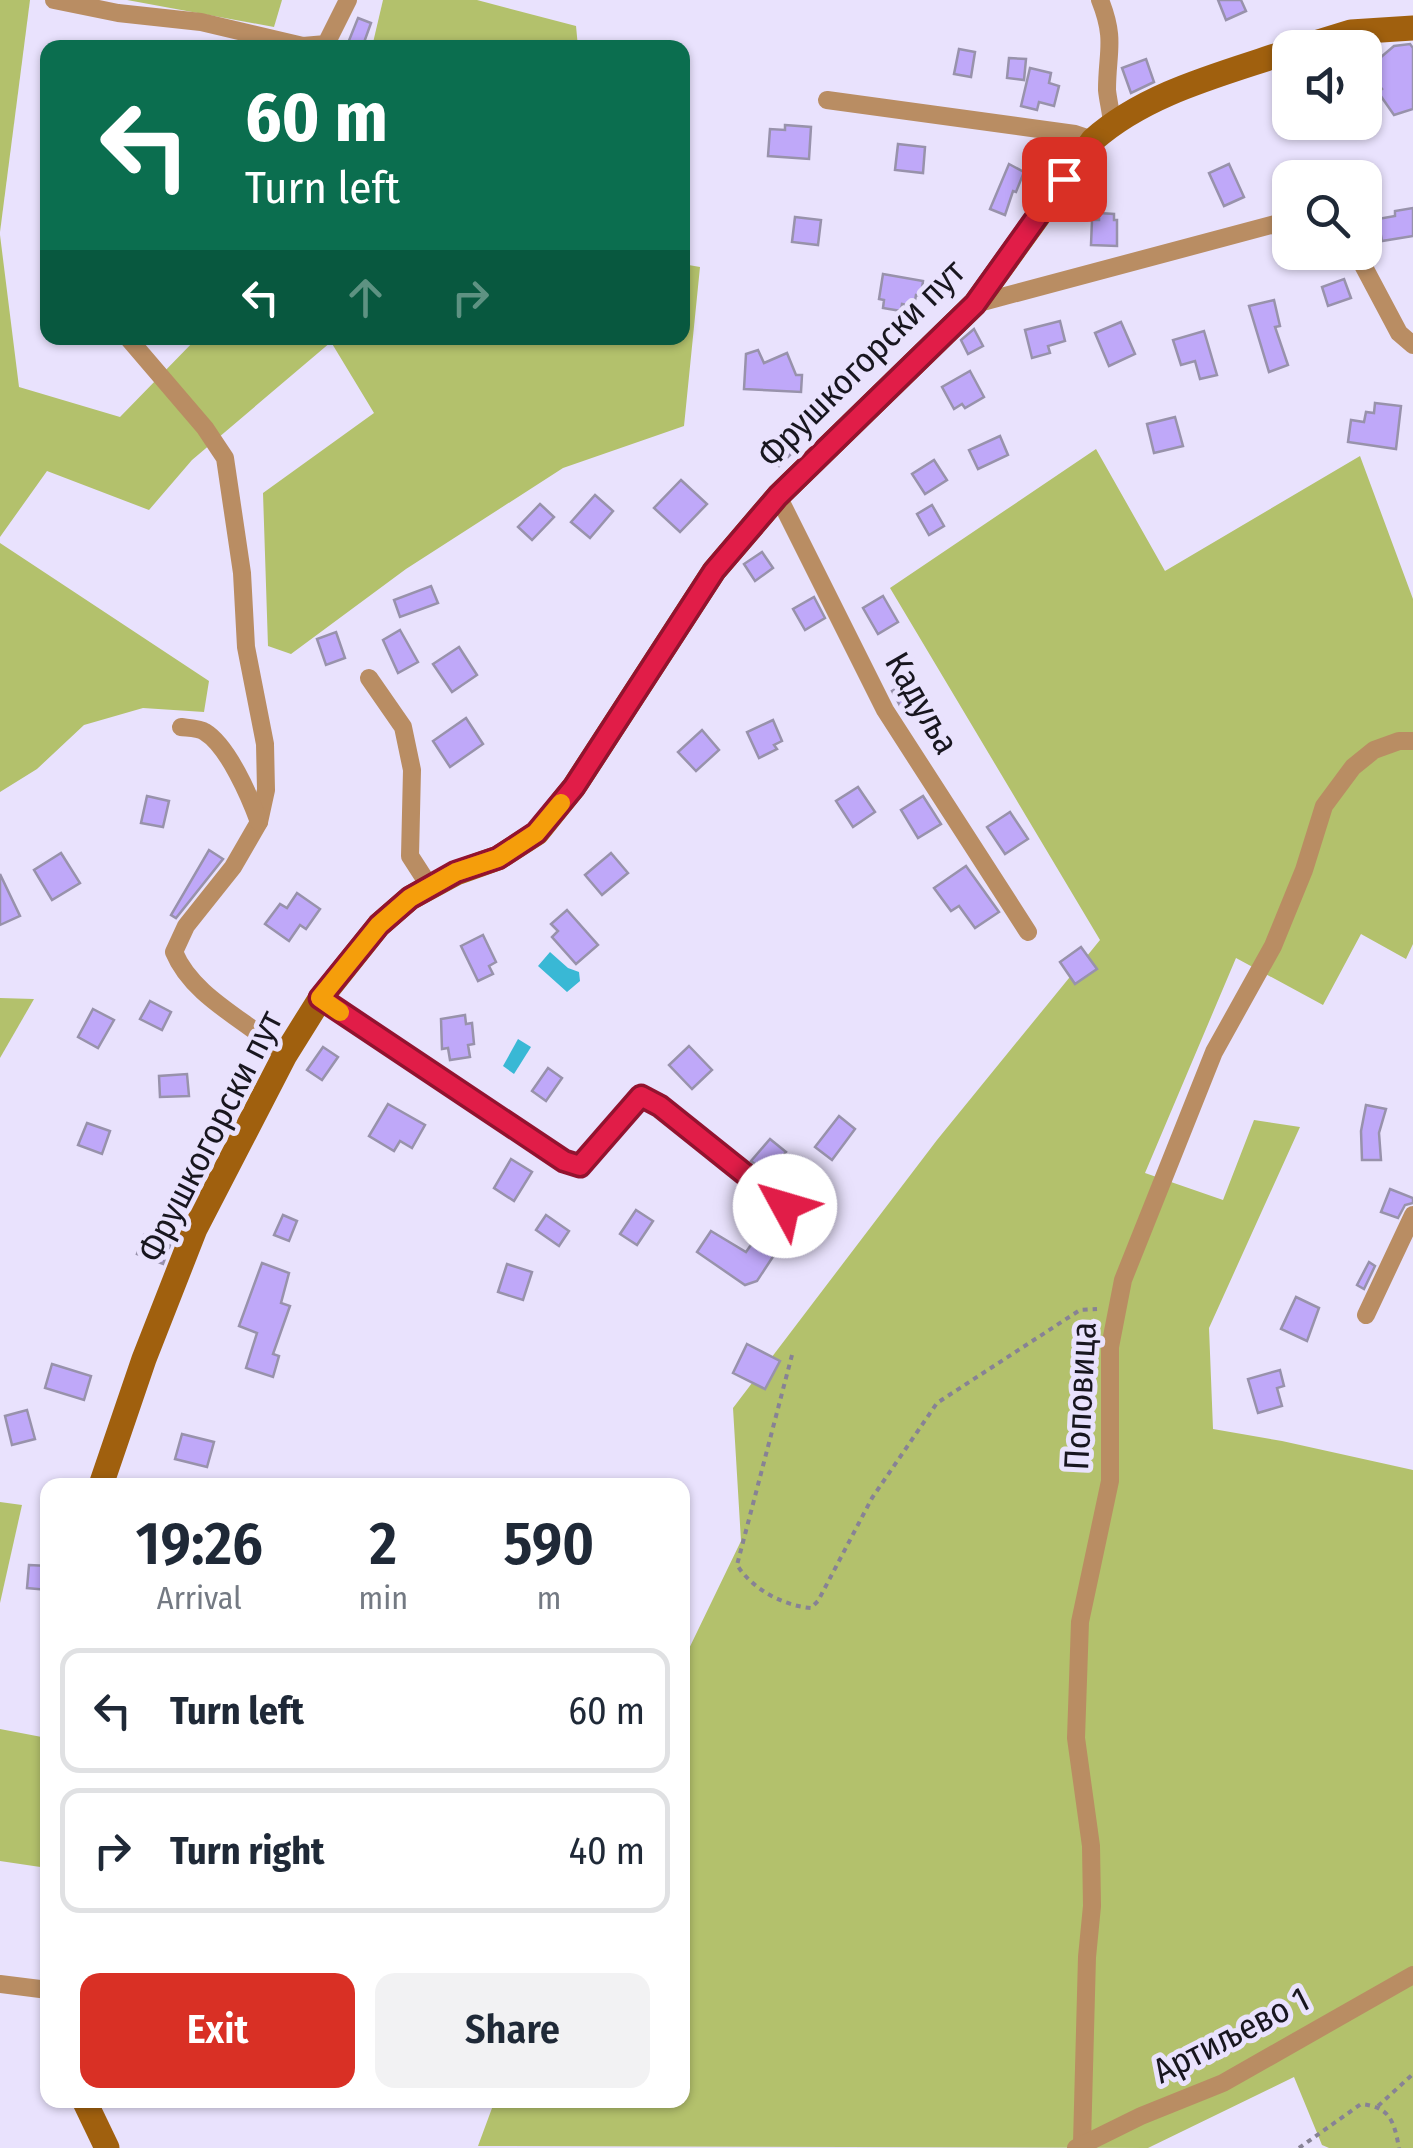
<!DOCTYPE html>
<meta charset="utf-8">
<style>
:root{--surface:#fff;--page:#f2f2f3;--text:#1f2937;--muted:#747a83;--line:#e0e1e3;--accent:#d93025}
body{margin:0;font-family:"Fira Sans Condensed",sans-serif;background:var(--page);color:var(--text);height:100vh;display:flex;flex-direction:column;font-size:38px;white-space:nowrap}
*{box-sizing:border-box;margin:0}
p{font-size:32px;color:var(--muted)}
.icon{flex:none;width:55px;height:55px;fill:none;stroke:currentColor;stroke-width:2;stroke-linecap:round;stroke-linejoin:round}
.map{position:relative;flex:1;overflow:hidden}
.side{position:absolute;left:40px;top:1478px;width:650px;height:630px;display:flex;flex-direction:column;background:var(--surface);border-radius:20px;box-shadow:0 2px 8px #0004}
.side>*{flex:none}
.top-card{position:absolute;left:40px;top:40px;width:650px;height:305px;border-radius:20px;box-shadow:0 2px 8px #0004;background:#0b6e4f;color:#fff;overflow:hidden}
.buttons{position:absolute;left:1272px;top:30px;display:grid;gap:20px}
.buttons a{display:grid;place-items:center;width:110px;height:110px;border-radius:20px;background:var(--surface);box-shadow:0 2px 8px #0004;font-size:50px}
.pin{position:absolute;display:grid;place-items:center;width:85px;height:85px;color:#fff;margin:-42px;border-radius:20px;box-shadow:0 5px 15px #0006}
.me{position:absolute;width:110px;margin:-55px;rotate:309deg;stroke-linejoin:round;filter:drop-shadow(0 0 8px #0008)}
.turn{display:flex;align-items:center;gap:35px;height:210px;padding:0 40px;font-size:45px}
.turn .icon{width:130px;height:130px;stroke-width:2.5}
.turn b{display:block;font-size:70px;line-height:85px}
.lanes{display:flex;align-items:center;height:95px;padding:0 40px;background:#0003;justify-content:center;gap:50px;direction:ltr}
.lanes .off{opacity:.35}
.eta{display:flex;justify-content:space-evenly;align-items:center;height:170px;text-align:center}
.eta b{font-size:60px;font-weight:600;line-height:70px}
.button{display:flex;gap:20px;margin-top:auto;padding:20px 40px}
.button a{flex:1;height:115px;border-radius:20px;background:var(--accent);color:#fff;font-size:40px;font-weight:600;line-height:115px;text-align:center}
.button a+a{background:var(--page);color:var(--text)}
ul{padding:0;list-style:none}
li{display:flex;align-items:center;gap:30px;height:125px;margin:0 20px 15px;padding:0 20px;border:5px solid var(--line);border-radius:20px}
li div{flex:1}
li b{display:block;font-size:38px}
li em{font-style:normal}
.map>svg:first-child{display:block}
</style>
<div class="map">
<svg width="1413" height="2148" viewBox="0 0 1413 2148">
<rect width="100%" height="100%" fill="#e9e2fd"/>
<g fill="#b3c16c">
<path d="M0,0H30L0,232Z"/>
<path d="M127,0H282L274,27Z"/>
<path d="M383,0H477L576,26L578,47H372Z"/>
<path d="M0,235L19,387L120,417L197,338H682L683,264L700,267L684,426L563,468L406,569L291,654L268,646L263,493L374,413L331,342L192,460L149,510L47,471L0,537Z"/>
<path d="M1096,449L1165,571L1360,456L1413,599V944L1406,959L1361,934L1323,1005L1236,958L1145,1173L1223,1200L1254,1120L1300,1127L1209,1328L1213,1429L1282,1441L1413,1470V2148H1329L1322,2145L1294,2077L1148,2148L478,2146L495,2100H682L683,1661L741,1541L733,1408L937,1140L1100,940L890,588Z"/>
<path d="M0,543L209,681L204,712L143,708L84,725L37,769L0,792Z"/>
<path d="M0,998L34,999L0,1058Z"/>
<path d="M0,1502L22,1505L0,1603Z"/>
<path d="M0,1729L47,1738V1868L0,1861Z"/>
</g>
<g fill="#39b8d5">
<path d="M550,952L568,968L579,972L580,981L567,992L538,966Z"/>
<path d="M518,1039L531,1047L514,1074L503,1066Z"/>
</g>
<g fill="#bfa8f9" stroke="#9892ab" stroke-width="2.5">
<path d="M1218,0H1241L1246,11L1226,20Z"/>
<path d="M358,18L371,23L362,48H346Z"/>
<path d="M1410,44L1413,48V109L1394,115L1378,92L1382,89L1370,73L1374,63L1394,46Z"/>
<path d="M959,49L975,52L971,77L954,74Z"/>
<path d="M1009,58L1026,59L1024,80L1007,78Z"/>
<path d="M1146,59L1154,82L1131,93L1122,68Z"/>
<path d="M1030,68L1051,73L1049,83L1059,86L1054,106L1039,102L1037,110L1021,106Z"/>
<path d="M785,125L811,127L809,159L768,156L770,129L785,130Z"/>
<path d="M898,144L925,147L923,173L895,170Z"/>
<path d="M1009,164L1024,172L1016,192L1013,191L1005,215L990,209Z"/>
<path d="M1229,164L1244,197L1224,206L1209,173Z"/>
<path d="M1413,208V236L1382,241L1378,219L1395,216V211Z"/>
<path d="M1099,213L1114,214V220H1117V246L1091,245L1092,220H1099Z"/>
<path d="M795,217L821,220L818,245L792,242Z"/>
<path d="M883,274L923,281L921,296L916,295L914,306L902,304L901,311L883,308L884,300L879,299Z"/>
<path d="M1344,279L1351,298L1328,306L1322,287Z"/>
<path d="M1274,300L1280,326L1275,327L1288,365L1269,372L1249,306Z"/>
<path d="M1060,321L1065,341L1048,346L1050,353L1032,358L1025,330Z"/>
<path d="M1121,322L1135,354L1109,366L1095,333Z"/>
<path d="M974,329L983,346L968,354L961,340Z"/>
<path d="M1204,331L1217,375L1200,379L1195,361L1181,365L1173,340Z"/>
<path d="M758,350L764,363L787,353L796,375H802L801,392L744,389L746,354Z"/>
<path d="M970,371L984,397L965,408L962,404L954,409L942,387Z"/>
<path d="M1375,403L1401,406L1396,449L1348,442L1351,420L1364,422L1366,412L1374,413Z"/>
<path d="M1175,417L1183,446L1154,453L1147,424Z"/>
<path d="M1000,436L1008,455L978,469L969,450Z"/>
<path d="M778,437L793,452L779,466L764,452Z"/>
<path d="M934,460L947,480L925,494L912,474Z"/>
<path d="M681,480L707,504L680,532L654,508Z"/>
<path d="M595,495L613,511L590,538L571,522Z"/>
<path d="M540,504L554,517L532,540L518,527Z"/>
<path d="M932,505L944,526L929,535L917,514Z"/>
<path d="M762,552L773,568L755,581L744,564Z"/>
<path d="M431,586L438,603L400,617L394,600Z"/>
<path d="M883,596L898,622L878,634L863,608Z"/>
<path d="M814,597L825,618L805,630L793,609Z"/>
<path d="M400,630L418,662L398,673L383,640Z"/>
<path d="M336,632L345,658L326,665L317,639Z"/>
<path d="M459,647L477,675L452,692L433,664Z"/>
<path d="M914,678L927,700L904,713L892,691Z"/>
<path d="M466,718L483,744L450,767L433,741Z"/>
<path d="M773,720L782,741L774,745L777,749L759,758L747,732Z"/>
<path d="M702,730L719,750L696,771L678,752Z"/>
<path d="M858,787L875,812L853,827L836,801Z"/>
<path d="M147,796L169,801L163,827L141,823Z"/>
<path d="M923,796L941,824L918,838L901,810Z"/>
<path d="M1010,812L1028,839L1005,854L987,827Z"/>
<path d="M209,850L223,859L176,918L171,915Z"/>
<path d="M61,853L80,883L52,900L34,870Z"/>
<path d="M611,853L628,873L602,895L585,875Z"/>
<path d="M966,866L999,912L975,928L959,906L951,911L934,888Z"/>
<path d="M0,874L20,916L0,925Z"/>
<path d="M297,893L320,909L306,929L300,925L289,941L265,924L280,904L287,908Z"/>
<path d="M567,910L598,945L576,964L552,937L558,931L551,924Z"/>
<path d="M483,935L496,962L489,966L493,974L478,981L461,946Z"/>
<path d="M1081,947L1097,969L1075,984L1060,962Z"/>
<path d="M150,1001L171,1012L162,1030L140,1019Z"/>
<path d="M93,1009L114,1020L98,1048L78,1037Z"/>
<path d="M465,1015L466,1024L472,1023L474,1044L468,1045L470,1057L450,1060L448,1048L442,1049L441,1019Z"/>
<path d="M689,1046L712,1070L692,1089L669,1065Z"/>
<path d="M323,1047L338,1057L322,1080L307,1070Z"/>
<path d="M548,1068L562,1078L546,1101L532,1091Z"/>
<path d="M187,1074L189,1096L160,1097L159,1076Z"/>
<path d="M388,1104L425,1125L412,1148L400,1141L394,1151L369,1136Z"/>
<path d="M1366,1105L1386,1109L1379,1133L1381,1160H1362L1361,1131Z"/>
<path d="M839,1116L855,1129L832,1160L815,1147Z"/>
<path d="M87,1123L110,1131L102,1154L78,1145Z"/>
<path d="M770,1139L786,1152L768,1174L751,1161Z"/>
<path d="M511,1159L532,1172L514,1201L494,1188Z"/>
<path d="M1390,1189L1413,1198V1203L1405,1205L1398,1218L1381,1212Z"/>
<path d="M636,1210L653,1221L637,1245L620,1234Z"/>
<path d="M283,1215L297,1221L289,1241L274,1235Z"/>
<path d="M546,1215L569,1231L559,1246L536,1230Z"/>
<path d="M711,1231L746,1252L760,1232L780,1246L757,1281L745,1285L697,1252Z"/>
<path d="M144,1235L170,1245L163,1264L137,1254Z"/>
<path d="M1369,1262L1375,1266L1364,1289L1357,1285Z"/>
<path d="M262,1263L289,1273L281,1303L290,1306L273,1354L279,1356L273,1377L246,1368L257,1333L239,1326Z"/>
<path d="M507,1264L532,1272L523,1300L498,1292Z"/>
<path d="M1296,1297L1319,1308L1307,1341L1281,1329Z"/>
<path d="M747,1344L780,1361L765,1389L733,1373Z"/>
<path d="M52,1364L91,1376L84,1400L45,1388Z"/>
<path d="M1280,1370L1284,1386L1277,1388L1282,1406L1258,1413L1248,1379Z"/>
<path d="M27,1410L35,1439L12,1445L5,1416Z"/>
<path d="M182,1434L214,1442L207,1467L175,1459Z"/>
<path d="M29,1565L48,1566V1590L27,1588Z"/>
</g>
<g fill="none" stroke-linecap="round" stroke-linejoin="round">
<g stroke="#878295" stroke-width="4" stroke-dasharray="5 5" stroke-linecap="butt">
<path d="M792,1355L737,1565C752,1589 784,1606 811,1608L818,1601L872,1498L937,1403L1080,1310L1097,1309"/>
<path d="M1378,2106L1413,2074"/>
<path d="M1299,2148L1361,2104C1390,2107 1394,2121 1399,2148"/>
</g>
<g stroke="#b98d63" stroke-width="18">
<path d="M54,0L118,13L201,22L303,46L326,44L348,0"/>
<path d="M1100,0C1116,40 1107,52 1107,90C1108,100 1111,112 1112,123"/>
<path d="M827,100L1075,134L1093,140"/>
<path d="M1356,252L1399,333L1413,345"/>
<path d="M975,304L1290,220"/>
<path d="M128,338L205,428L225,458L242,573L246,647L265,744L266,790L259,822L233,867L186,926L174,952C193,998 249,1021 285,1055"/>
<path d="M778,496L885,710L1028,932"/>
<path d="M369,678L403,727L412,770L410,856L430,887"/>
<path d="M181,727C187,728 199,728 205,732C228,746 250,797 259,822"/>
<path d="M320,999L564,1161L580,1166L641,1096L661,1106L785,1206"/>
<path d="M1366,1315L1413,1215"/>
<path d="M0,1984L48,1990"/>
<path d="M1082,2143L1087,1957L1092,1906L1091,1846L1076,1738L1080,1622L1110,1481V1347L1123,1280L1214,1052L1273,946L1304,870L1324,806L1353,767L1374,750L1399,741H1413"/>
<path d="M1076,2148L1141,2116L1223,2083L1413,1975"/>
</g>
<g stroke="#a0600e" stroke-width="25">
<path d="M1299,48L1351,32L1413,28"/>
<path d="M101,1485L144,1359L195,1229L285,1055L320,999L379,925L410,898L456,873L498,858L537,833L574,787L714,571L778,496L975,304L1093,140C1147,92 1223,74 1290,51"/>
<path d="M84,2100L107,2148"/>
</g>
</g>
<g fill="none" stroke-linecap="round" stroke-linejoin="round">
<g stroke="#92132f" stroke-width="25">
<path id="route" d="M785,1206L660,1106L641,1096L580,1166L564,1161L320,998L379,925L410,898L456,872L498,858L536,833L574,787L714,571L778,496L975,304L1064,179"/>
</g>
<use href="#route" stroke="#e11d48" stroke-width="18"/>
<path stroke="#f59e0b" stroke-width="18" d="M340,1012L320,998L379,925L410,898L456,872L498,858L536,833L561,803"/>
</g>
<g text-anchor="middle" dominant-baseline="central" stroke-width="10" stroke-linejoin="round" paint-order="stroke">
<g font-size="35" fill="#18161f" stroke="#e9e2fd">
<text transform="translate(861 363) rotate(-45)">Фрушкогорски пут</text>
<text transform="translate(922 703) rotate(60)">Кадуља</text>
<text transform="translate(210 1136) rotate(-63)">Фрушкогорски пут</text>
<text transform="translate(1080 1396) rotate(-87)">Поповица</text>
<text transform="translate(1231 2035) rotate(-27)">Артиљево 1</text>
</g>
</g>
</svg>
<div class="buttons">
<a><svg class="icon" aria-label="sound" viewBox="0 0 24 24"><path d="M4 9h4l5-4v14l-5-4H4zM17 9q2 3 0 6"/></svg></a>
<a><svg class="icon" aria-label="search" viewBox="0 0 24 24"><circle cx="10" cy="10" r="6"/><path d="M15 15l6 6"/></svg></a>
</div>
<div class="pin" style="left:1064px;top:179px;background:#d93025"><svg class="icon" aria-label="arrive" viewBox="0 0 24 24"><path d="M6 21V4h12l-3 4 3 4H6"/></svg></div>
<svg class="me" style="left:785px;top:1206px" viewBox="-20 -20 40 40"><circle r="19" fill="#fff"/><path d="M0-13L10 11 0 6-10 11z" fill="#e11d48"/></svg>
<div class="top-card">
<div class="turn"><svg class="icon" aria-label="left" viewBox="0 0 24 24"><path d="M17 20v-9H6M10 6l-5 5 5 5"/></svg><div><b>60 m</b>Turn left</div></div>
<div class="lanes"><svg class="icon" aria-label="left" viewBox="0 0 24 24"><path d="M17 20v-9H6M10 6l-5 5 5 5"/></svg><svg class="icon off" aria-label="ahead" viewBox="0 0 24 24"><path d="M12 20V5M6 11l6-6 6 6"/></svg><svg class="icon off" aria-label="right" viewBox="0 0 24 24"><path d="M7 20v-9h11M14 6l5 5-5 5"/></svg></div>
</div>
<section class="side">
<div class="eta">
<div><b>19:26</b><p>Arrival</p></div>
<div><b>2</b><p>min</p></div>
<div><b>590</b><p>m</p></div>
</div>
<ul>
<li><svg class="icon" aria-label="left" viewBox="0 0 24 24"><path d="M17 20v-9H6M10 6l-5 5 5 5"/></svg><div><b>Turn left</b></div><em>60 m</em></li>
<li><svg class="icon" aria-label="right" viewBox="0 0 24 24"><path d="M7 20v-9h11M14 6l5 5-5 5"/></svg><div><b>Turn right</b></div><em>40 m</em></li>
</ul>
<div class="button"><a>Exit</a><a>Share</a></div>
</section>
</div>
